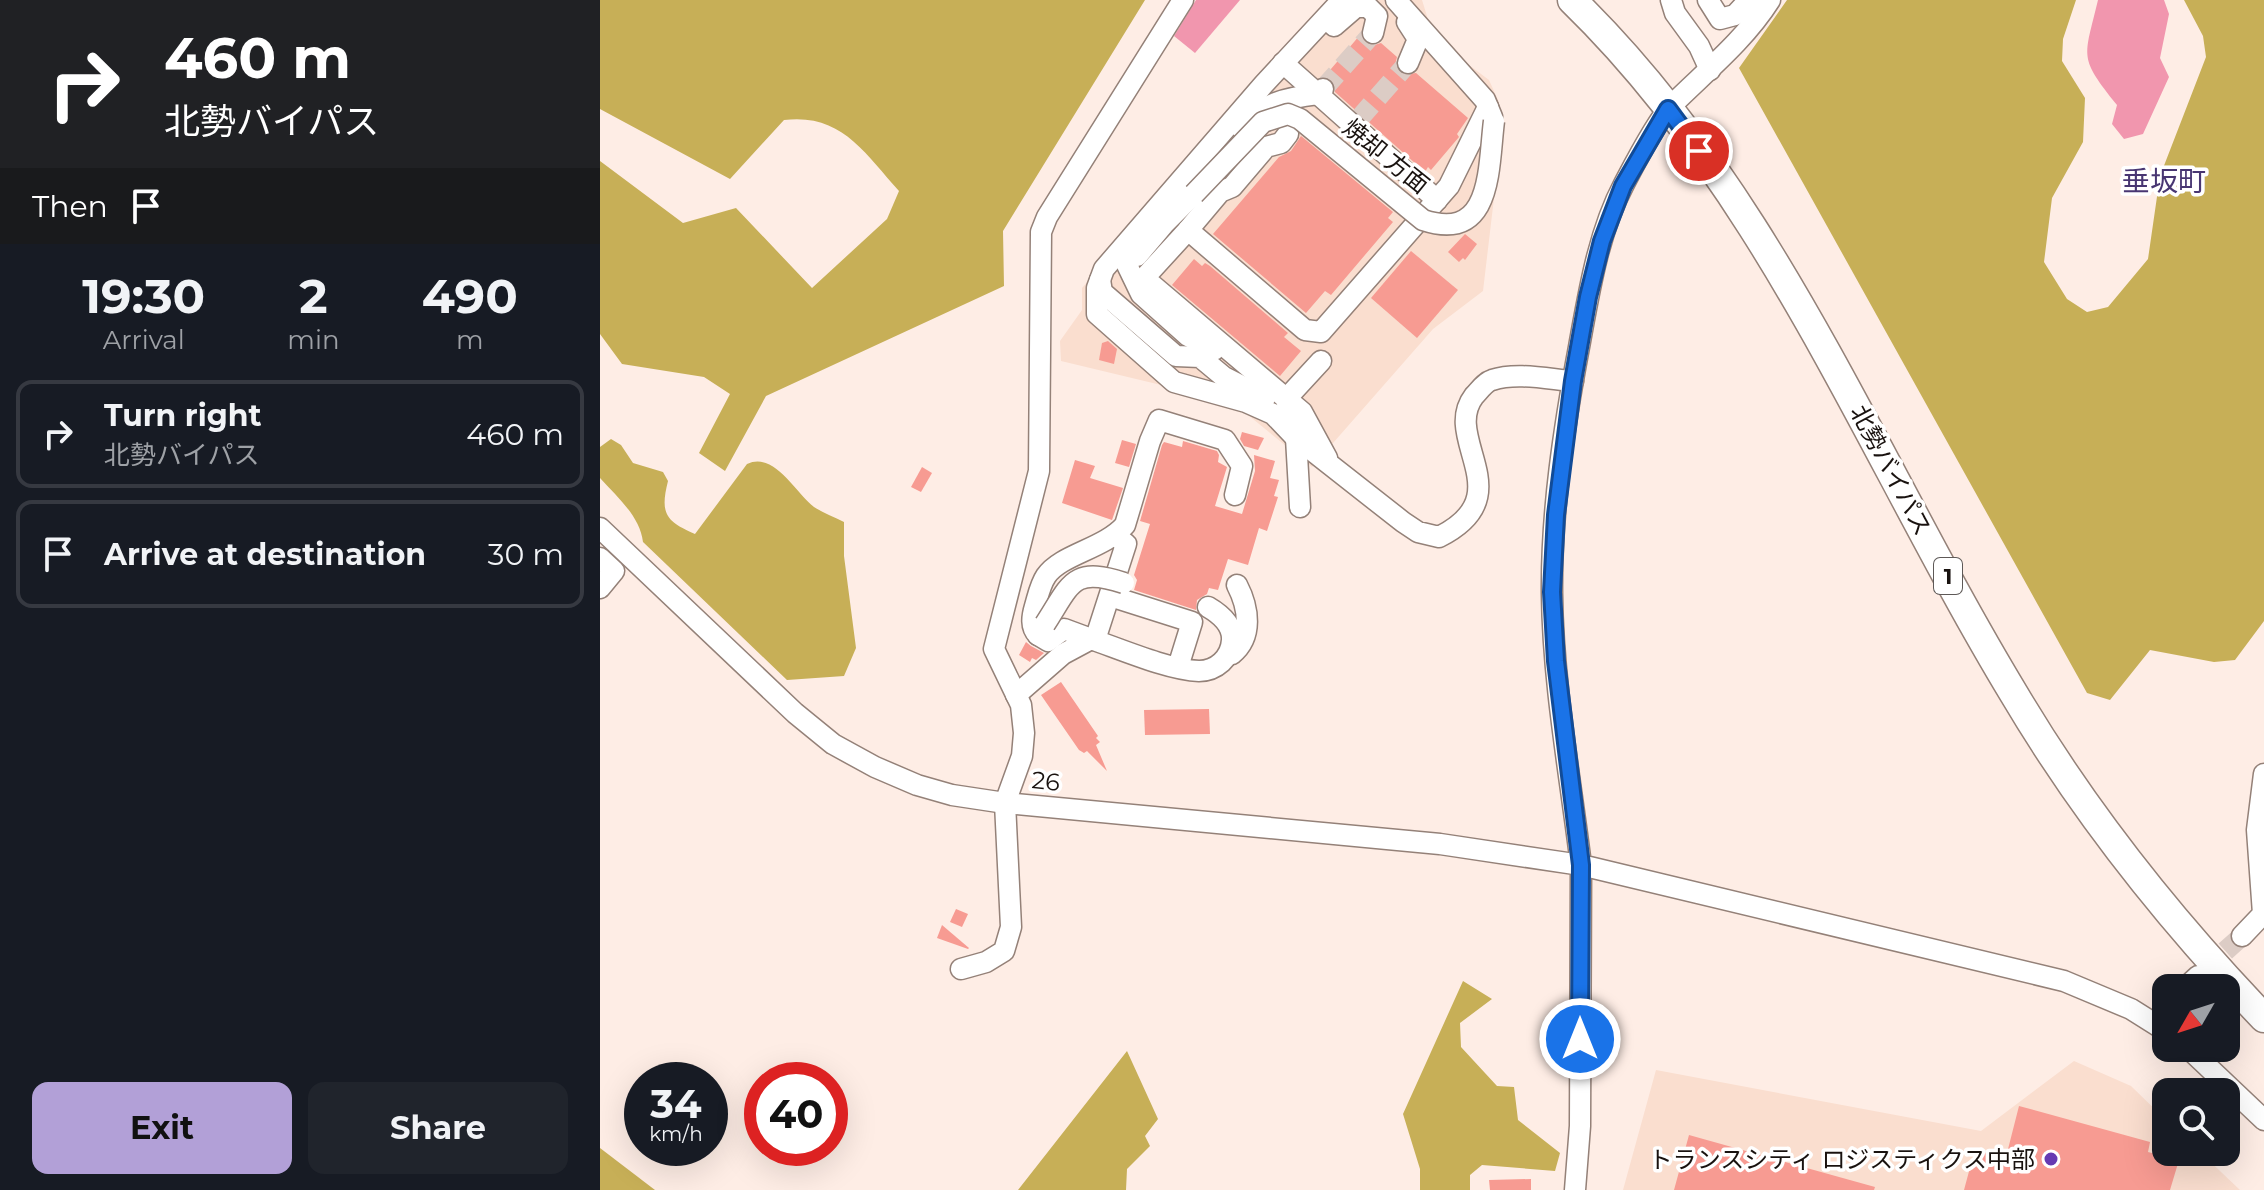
<!DOCTYPE html>
<meta charset="utf-8">
<style>
:root{--surface:#171b24;--page:#20242c;--text:#f1f3f6;--muted:#9ea1a6;--line:#363941;--accent:#b2a0d7}
body{margin:0;font-family:Montserrat,"Noto Sans JP",sans-serif;background:var(--page);color:var(--text);height:100vh;display:flex;flex-direction:column;font-size:30px;white-space:nowrap}
*{box-sizing:border-box;margin:0}
p{font-size:26px;color:var(--muted)}
.icon{flex:none;width:44px;height:44px;fill:none;stroke:currentColor;stroke-width:2;stroke-linecap:round;stroke-linejoin:round}
.map{position:relative;flex:1;overflow:hidden}
.side{display:flex;flex-direction:column;background:var(--surface);width:600px}
.side>*{flex:none}
.banner{background:#202124;color:#fff;overflow:hidden}
.needle{width:52px;rotate:231deg}
.fabs{position:absolute;left:1552px;top:974px;display:grid;gap:16px}
.fabs a{display:grid;place-items:center;width:88px;height:88px;border-radius:16px;background:var(--surface);box-shadow:0 8px 32px #0002;font-size:40px}
.speed{position:absolute;left:24px;top:1062px;display:flex;gap:16px;font-size:40px;font-weight:700;text-align:center}
.speed>*{display:grid;place-content:center;width:104px;height:104px;border-radius:50%;background:var(--surface);box-shadow:0 8px 32px #0002;line-height:1}
.speed small{font-size:20px;font-weight:400}
.speed .limit{border:12px solid #d22;background:#fff;color:#111}
.pin{position:absolute;display:grid;place-items:center;width:68px;height:68px;color:#fff;margin:-34px;border:4px solid #fff;border-radius:50%;box-shadow:0 2px 8px #0007}
.me{position:absolute;width:88px;margin:-44px;rotate:0deg;stroke-linejoin:round;filter:drop-shadow(0 0 6px #0008)}
.turn{display:flex;align-items:center;gap:28px;height:168px;padding:0 32px;font-size:36px}
.turn .icon{width:104px;height:104px;stroke-width:2.5}
.turn b{display:block;font-size:56px;line-height:68px}
.then{display:flex;align-items:center;height:76px;padding:0 32px;background:#0003;gap:16px;font-size:30px}
.eta{display:flex;justify-content:space-evenly;align-items:center;height:136px;text-align:center}
.eta b{font-size:48px;font-weight:700;line-height:56px}
.action{display:flex;gap:16px;margin-top:auto;padding:16px 32px}
.action a{flex:1;height:92px;border-radius:16px;background:var(--accent);color:#111;font-size:32px;font-weight:700;line-height:92px;text-align:center}
.action a+a{background:var(--page);color:var(--text)}
ul{padding:0;list-style:none}
li{display:flex;align-items:center;gap:24px;height:108px;margin:0 16px 12px;padding:0 16px;border:4px solid var(--line);border-radius:16px}
li div{flex:1}
li b{display:block;font-size:30px}
li em{font-style:normal}
main{display:flex;flex:1;min-height:0}
.map>svg:first-child{display:block}
</style>
<main>
<section class="side">
<div class="banner">
<div class="turn"><svg class="icon" aria-label="right" viewBox="0 0 24 24"><path d="M7 20v-9h11M14 6l5 5-5 5"/></svg><div><b>460 m</b>北勢バイパス</div></div>
<div class="then">Then<svg class="icon" aria-label="arrive" viewBox="0 0 24 24"><path d="M6 21V4h12l-3 4 3 4H6"/></svg></div>
</div>
<div class="eta">
<div><b>19:30</b><p>Arrival</p></div>
<div><b>2</b><p>min</p></div>
<div><b>490</b><p>m</p></div>
</div>
<ul>
<li><svg class="icon" aria-label="right" viewBox="0 0 24 24"><path d="M7 20v-9h11M14 6l5 5-5 5"/></svg><div><b>Turn right</b><p>北勢バイパス</p></div><em>460 m</em></li>
<li><svg class="icon" aria-label="arrive" viewBox="0 0 24 24"><path d="M6 21V4h12l-3 4 3 4H6"/></svg><div><b>Arrive at destination</b></div><em>30 m</em></li>
</ul>
<div class="action"><a>Exit</a><a>Share</a></div>
</section>
<div class="map">
<svg width="1664" height="1190" viewBox="0 0 1664 1190">
<rect width="100%" height="100%" fill="#feede5"/>
<g fill="#fadecf">
<path d="M732,0H822L831,29L845,47L889,80L898,100L903,122L883,291L833,329L712,467L632,402L461,361L460,341L482,310V288Z"/>
<path d="M1474,1061L1531,1086L1566,1120V1152H1600L1640,1190H1023L1056,1070L1381,1131Z"/>
</g>
<g fill="#c7af57">
<path d="M0,0H545L403,231L404,286L166,396L125,471L99,453L130,394L104,377L22,364L0,334V161L83,223L136,208L212,288L287,219L299,191C264,152 241,113 184,120L130,179L0,109Z"/>
<path d="M1187,0H1476L1463,39L1462,61L1485,98L1483,142L1452,198L1444,262L1467,299L1487,312L1508,307L1548,259L1560,176L1606,57L1603,36L1584,0H1664V621L1635,660L1614,662L1550,650L1510,700L1487,693L1139,68Z"/>
<path d="M11,439L21,445L33,463L63,472L68,481C60,513 65,521 95,534L147,464C174,451 195,492 214,507C223,513 234,517 244,522V556L256,648L244,676L187,680L43,542C40,516 17,497 0,478V447Z"/>
<path d="M863,981L892,999L860,1023L861,1047L897,1086L914,1087L918,1120L960,1153L955,1171L882,1165L870,1175V1190H820V1169L803,1114Z"/>
<path d="M527,1051L558,1119L545,1136L550,1146L527,1169L526,1190H418Z"/>
<path d="M0,1148L55,1190H0Z"/>
</g>
<g fill="#f196ae">
<path d="M596,0H640L595,53L574,36Z"/>
<path d="M1498,0H1564L1569,14L1560,58L1569,77L1543,134L1524,139L1512,124L1517,105C1478,56 1484,59 1498,0Z"/>
</g>
<g fill="#f79b92">
<path d="M760,35L765,43L771,46L781,43L797,57L795,65L802,75L816,73L868,118L857,134L859,137L831,170L828,167L825,172L735,92L733,80L725,76Z"/>
<path d="M701,136L793,212L788,218L793,222L731,295L725,291L706,313L613,234L679,157L691,151Z"/>
<path d="M865,234L877,244L865,260L863,258L859,262L848,252Z"/>
<path d="M811,251L858,290L817,338L771,298Z"/>
<path d="M594,259L602,266L605,263L610,266L688,333L684,337L701,351L680,376L572,285Z"/>
<path d="M508,341L517,349L514,364L499,360L502,343Z"/>
<path d="M642,432L664,438L658,450L644,446L640,439Z"/>
<path d="M522,440L536,444L529,467L515,463Z"/>
<path d="M583,441L617,451L619,455L618,462L627,467L615,506L642,514L655,471L654,455L675,461L670,478L679,480L674,496L678,497L667,531L659,528L648,565L628,559L618,590L609,588L607,594L597,600L596,610L534,590L537,580L534,575L550,524L540,521L562,445L564,442L582,447Z"/>
<path d="M475,460L495,466L490,478L523,488L512,520L462,503Z"/>
<path d="M322,467L332,473L321,492L311,487Z"/>
<path d="M426,642L431,646L444,653L436,660L432,658L430,662L419,655Z"/>
<path d="M461,682L498,736L496,738L500,742L496,745L507,771L487,751L484,753L479,750L441,695Z"/>
<path d="M609,709L610,734L545,735L544,710Z"/>
<path d="M356,909L368,914L362,927L350,922Z"/>
<path d="M342,925L369,948L368,949L337,938Z"/>
<path d="M1419,1106L1550,1142L1548,1152L1579,1160L1570,1190H1364L1375,1149L1406,1157Z"/>
<path d="M1089,1135L1275,1187L1274,1190H1074Z"/>
<path d="M931,1179V1190H890L889,1180Z"/>
</g>
<g fill="none" stroke-linecap="round" stroke-linejoin="round">
<g stroke="#dcccc5" stroke-width="20" stroke-dasharray="20 10" stroke-linecap="butt">
<path d="M723,89L773,33"/>
<path d="M758,120L808,63"/>
<path d="M1603,971L1642,936"/>
</g>
<g stroke="#948178" stroke-width="23">
<g id="minor">
<path d="M742,0L664,84L504,269L497,288V314L574,382L646,402L673,414L696,438L803,522L818,532L839,537C923,495 841,439 874,396C879,391 885,382 892,380C916,372 948,379 973,381"/>
<path d="M796,0L885,100L892,117"/>
<path d="M1071,0L1075,13L1099,46L1110,70"/>
<path d="M1108,0L1120,19L1135,15L1149,0"/>
<path d="M1170,0C1144,41 1105,72 1071,106C1056,122 1035,163 1024,184C998,233 989,292 979,347C964,427 951,512 952,594C953,684 970,775 981,865L1464,981L1531,1009L1566,1031"/>
<path d="M807,22L818,39L808,63"/>
<path d="M734,26L756,7H768L777,16L773,33"/>
<path d="M683,63L837,200"/>
<path d="M640,127C662,103 686,98 718,94L723,89"/>
<path d="M588,230L620,192L632,187L666,147L681,143L688,134"/>
<path d="M540,241L527,265L541,294L588,336L614,350"/>
<path d="M537,256L564,224L594,194"/>
<path d="M500,280L502,292L576,356L600,357L624,377L665,398"/>
<path d="M727,458L702,412L551,284L545,277L588,230L705,330L721,332L849,186L888,107"/>
<path d="M700,507L696,438L686,399L721,361"/>
<path d="M0,528L195,713L233,744L275,767L317,785L352,795L405,803L840,844L981,865L980,1126L975,1190"/>
<path d="M0,558L14,571L0,588"/>
<path d="M510,596L592,622L578,667"/>
<path d="M442,629L438,635L448,641L464,629L491,639"/>
<path d="M438,635C430,627 432,616 435,606C438,596 440,585 446,576C461,554 504,549 525,525L550,441L559,420L625,440L642,466L635,495"/>
<path d="M495,640L526,544L516,536"/>
<path d="M632,654C653,637 649,608 637,585"/>
<path d="M416,695L463,654L491,639C520,649 569,670 599,671C616,671 631,658 632,640C633,624 620,614 608,607"/>
<path d="M1642,936L1663,914L1657,830L1664,774"/>
<path d="M361,969L386,962L404,951L411,927L405,803L422,756L424,733L421,705L394,649L439,471L441,232L447,217L583,0"/>
<path d="M1585,988L1598,976"/>
<path d="M1588,1048L1664,1120"/>
</g>
</g>
<g stroke="#948178" stroke-width="31">
<path id="highway" d="M972,0C1172,194 1273,461 1414,694C1484,812 1569,919 1664,1018"/>
</g>
<use href="#minor" stroke="#fff" stroke-width="20"/>
<use href="#highway" stroke="#fff" stroke-width="28"/>
<g stroke="#948178" stroke-width="23" stroke-linecap="butt">
<g id="minor-bridge">
<path d="M594,194L663,122L688,114L700,119L823,220C893,243 888,168 894,121"/>
<path d="M445,624C471,584 472,566 524,583"/>
</g>
</g>
<use href="#minor-bridge" stroke="#fff" stroke-width="20"/>
</g>
<g fill="none" stroke-linecap="round" stroke-linejoin="round">
<g stroke="#114b97" stroke-width="20">
<path id="route" d="M980,1039L981,865L956,661L952,592L956,515L973,381L988,297L1002,241L1023,186L1068,109L1099,151"/>
</g>
<use href="#route" stroke="#1a73e8" stroke-width="14"/>
</g>
<circle fill="#663ab2" stroke="#fff" stroke-width="3" cx="1451" cy="1159" r="8"/>
<g text-anchor="middle" dominant-baseline="central" stroke-width="7" stroke-linejoin="round" paint-order="stroke">
<rect fill="#fff" stroke="#5e5957" stroke-width="2" x="1334" y="558" width="28" height="36" rx="6"/>
<g font-size="22" font-weight="bold" fill="#19120f">
<text x="1348" y="576">1</text>
</g>
<g font-size="24" fill="#19120f" stroke="#fff">
<text transform="translate(786 156) rotate(39)">焼却 方面</text>
<text transform="translate(1291 470) rotate(62)">北勢バイパス</text>
<text transform="translate(446 781) rotate(6)">26</text>
</g>
<g font-size="24" fill="#19120f" stroke="#fff" text-anchor="end">
<text x="1435" y="1159">トランスシティ ロジスティクス中部</text>
</g>
<g font-size="28" fill="#483672" stroke="#fff">
<text x="1564" y="181">垂坂町</text>
</g>
</g>
</svg>
<div class="fabs">
<a><svg class="needle" viewBox="-14 -14 28 28"><path d="M0-13l5 13h-10z" fill="#e53935"/><path d="M0 13l5-13h-10z" fill="#9ea1a6"/></svg></a>
<a><svg class="icon" aria-label="search" viewBox="0 0 24 24"><circle cx="10" cy="10" r="6"/><path d="M15 15l6 6"/></svg></a>
</div>
<div class="speed"><div>34<small>km/h</small></div><div class="limit">40</div></div>
<div class="pin" style="left:1099px;top:151px;background:#d93025"><svg class="icon" aria-label="arrive" viewBox="0 0 24 24"><path d="M6 21V4h12l-3 4 3 4H6"/></svg></div>
<svg class="me" style="left:980px;top:1039px" viewBox="-20 -20 40 40"><circle r="17" fill="#1a73e8" stroke="#fff" stroke-width="3"/><path d="M0-11L8 9 0 5-8 9z" fill="#fff"/></svg>
</div>
</main>
